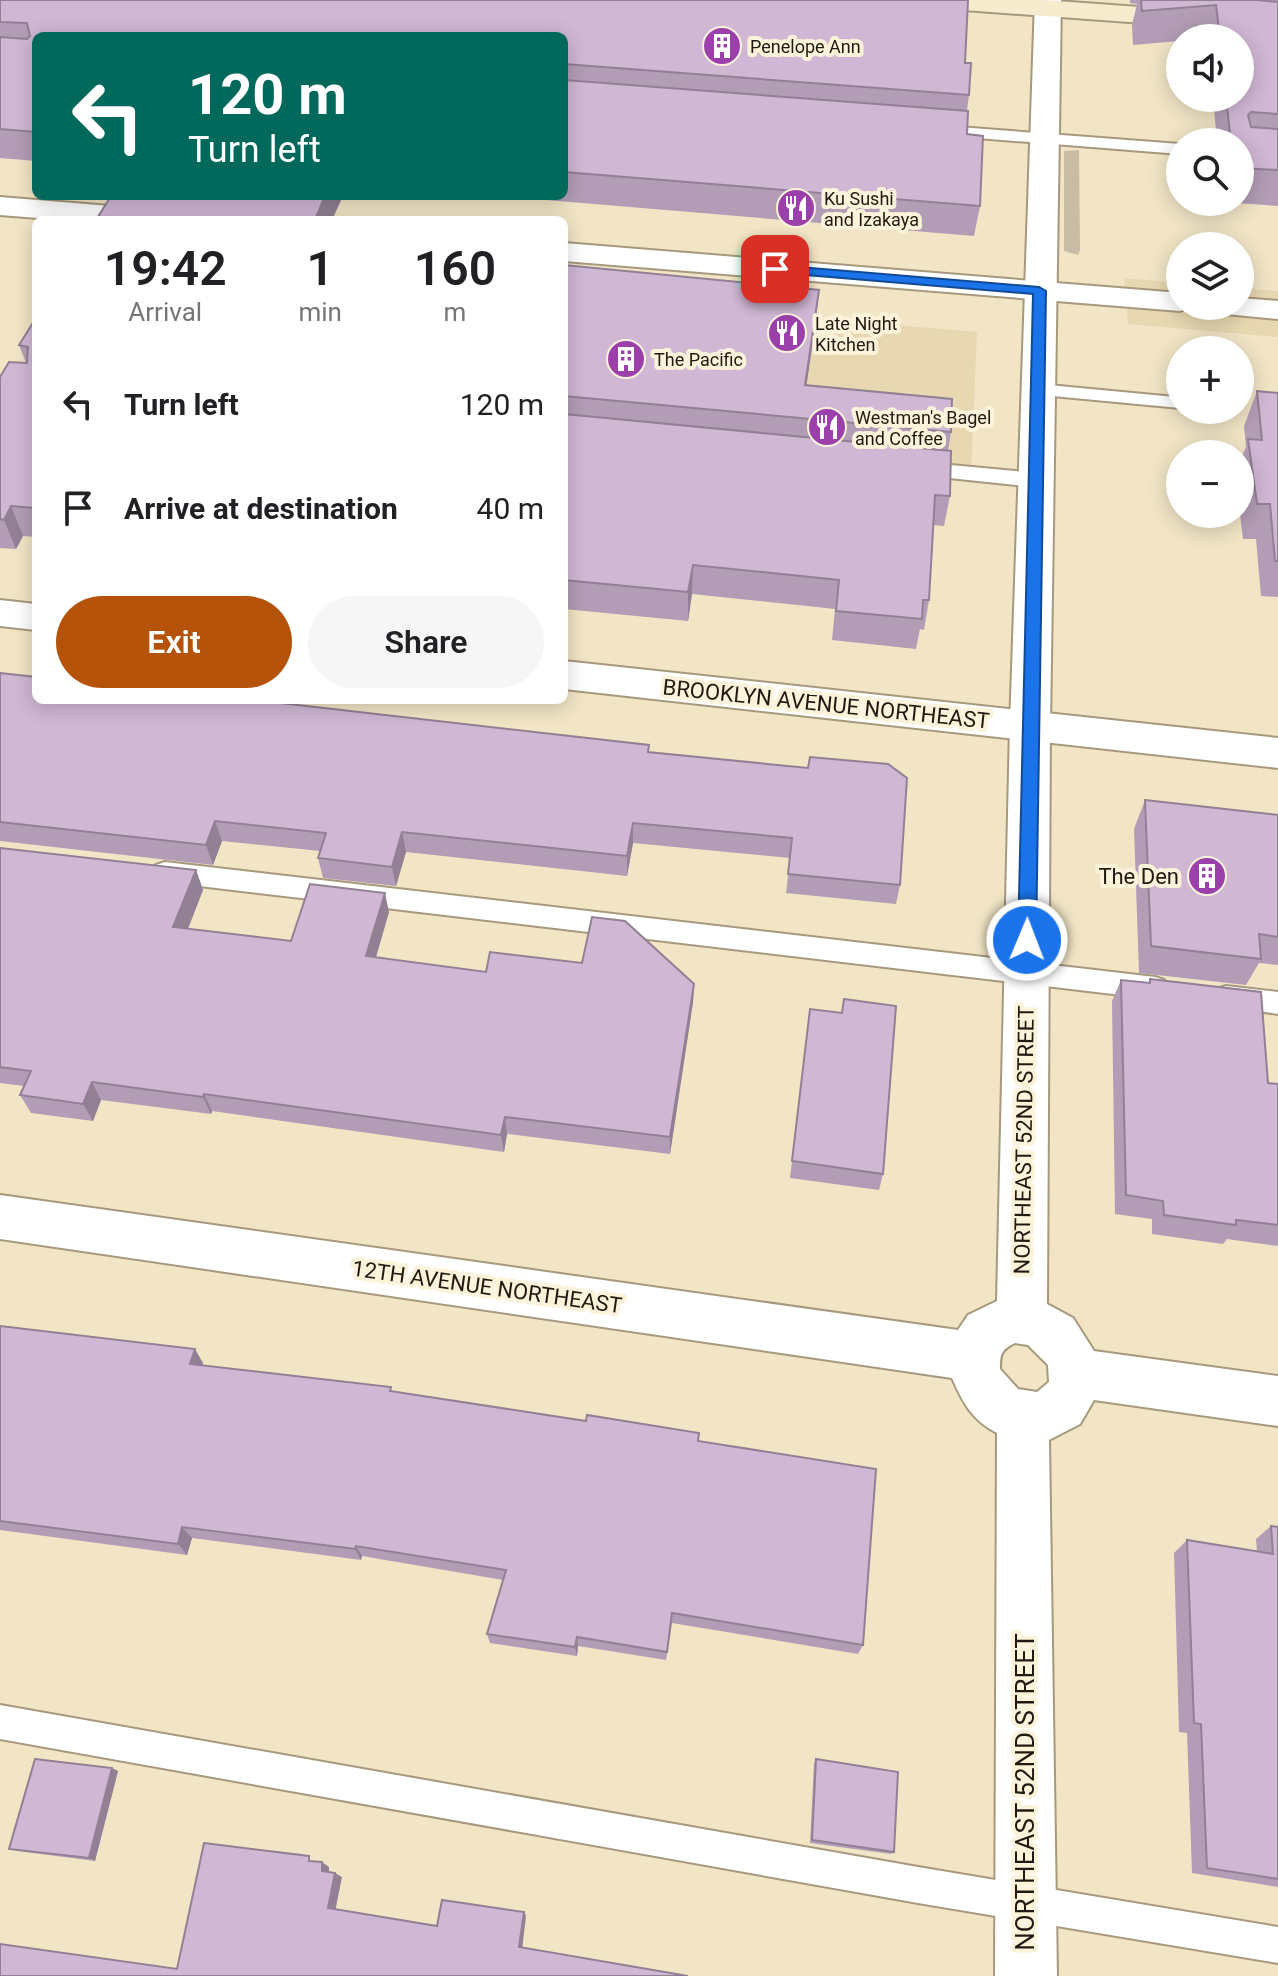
<!DOCTYPE html>
<meta charset="utf-8">
<style>
:root{--surface:#fff;--page:#f6f6f6;--text:#202124;--muted:#757577;--accent:#b45309}
body{margin:0;font-family:Roboto,sans-serif;background:var(--page);color:var(--text);height:100vh;display:flex;flex-direction:column;font-size:30px;white-space:nowrap}
*{box-sizing:border-box;margin:0}
p{font-size:26px;color:var(--muted)}
.icon{flex:none;width:44px;height:44px;fill:none;stroke:currentColor;stroke-width:2;stroke-linecap:round;stroke-linejoin:round}
.map{position:relative;flex:1;overflow:hidden}
.side{position:absolute;left:32px;top:216px;width:536px;height:488px;display:flex;flex-direction:column;background:var(--surface);border-radius:12px;box-shadow:0 4px 20px #0003}
.side>*{flex:none}
.banner{position:absolute;left:32px;top:32px;width:536px;height:168px;border-radius:12px;box-shadow:0 4px 20px #0003;background:#00695c;color:#fff;overflow:hidden}
.tools{position:absolute;left:1166px;top:24px;display:grid;gap:16px}
.tools a{display:grid;place-items:center;width:88px;height:88px;border-radius:50%;background:var(--surface);box-shadow:0 4px 20px #0003;font-size:40px}
.pin{position:absolute;display:grid;place-items:center;width:68px;height:68px;color:#fff;margin:-34px;border-radius:16px;box-shadow:0 4px 12px #0006}
.me{position:absolute;width:88px;margin:-44px;rotate:1deg;stroke-linejoin:round;filter:drop-shadow(0 0 6px #0008)}
.turn{display:flex;align-items:center;gap:28px;height:168px;padding:0 24px;font-size:36px}
.turn .icon{width:104px;height:104px;stroke-width:2.5}
.turn b{display:block;font-size:56px;line-height:68px}
.eta{display:flex;justify-content:space-evenly;align-items:center;height:136px;text-align:center}
.eta b{font-size:48px;font-weight:600;line-height:56px}
.primary-button{display:flex;gap:16px;margin-top:auto;padding:16px 24px}
.primary-button a{flex:1;height:92px;border-radius:48px;background:var(--accent);color:#fff;font-size:32px;font-weight:600;line-height:92px;text-align:center}
.primary-button a+a{background:var(--page);color:var(--text)}
ul{padding:0;list-style:none}
li{display:flex;align-items:center;gap:24px;height:104px;padding:0 24px}
li div{flex:1}
li b{display:block;font-size:30px}
li em{font-style:normal}
.map>svg:first-child{display:block}
</style>
<div class="map">
<svg width="1278" height="1976" viewBox="0 0 1278 1976">
<rect width="100%" height="100%" fill="#f2e5c6"/>
<g fill="#e8d8b2">
<path d="M1124,278L1180,283V306H1240V288L1278,291V337L1128,324Z"/>
<path d="M680,306L977,332L971,471L642,441Z"/>
</g>
<path fill="#c7bda6" d="M1079,150L1080,250L1078,255L1064,251V151Z"/>
<g fill="none" stroke-linecap="round" stroke-linejoin="round">
<g stroke="#a6997d" stroke-width="4">
<g id="service">
<path d="M932,125L1180,144V154L926,134L924,130L926,126Z"/>
<path d="M1038,384L1175,397L1180,398V408L1031,394L1028,390L1031,386Z"/>
<path d="M918,462L1036,473L1046,480L1036,487L911,474L908,469Z"/>
<path d="M165,862L1155,977L1164,980L1168,988L1164,996L1155,999L165,882L156,879L153,872L156,865Z"/>
<path d="M1226,986L1278,992V1014L1217,1005L1213,997L1217,989Z"/>
<path d="M0,1705L918,1867L1278,1927V1963L918,1903L0,1739Z"/>
</g>
</g>
<g stroke="#a6997d" stroke-width="4">
<path id="minor" d="M1035,0H1061L1050,726L1047,1304L1073,1318L1094,1351L1278,1376V1426L1094,1400L1080,1424L1049,1440L1057,1976H995L997,1433C972,1420 963,1403 952,1378L0,1239V1195L958,1330L968,1315L997,1301L1010,726ZM1015,1343L1028,1345L1048,1365L1049,1382L1037,1392L1018,1389L1000,1369C1000,1354 1001,1350 1015,1343Z"/>
</g>
<g stroke="#a6997d" stroke-width="4">
<g id="tertiary">
<path d="M0,197L172,211L183,214L187,220H63L0,215Z"/>
<path d="M564,243L1180,293V306H1193L1180,311L564,261Z"/>
<path d="M1240,298L1278,301V319L1215,313L1210,306H1240Z"/>
<path d="M0,600L36,604V630L0,626Z"/>
<path d="M564,661L1278,738V768L564,689Z"/>
</g>
</g>
<g stroke="#a6997d" stroke-width="4">
<path id="secondary" d="M923,0H1042L1278,17V33L936,8L927,5Z"/>
</g>
<use href="#service" fill="#fff" fill-rule="evenodd"/>
<use href="#minor" fill="#fff" fill-rule="evenodd"/>
<use href="#tertiary" fill="#fff" fill-rule="evenodd"/>
<use href="#secondary" fill="#f7ebcd" fill-rule="evenodd"/>
</g>
<g fill="#b39db6">
<path d="M0,0H968L965,63H971L969,95L967,110L968,111L967,134L983,136L980,206L974,236L534,199V196H564V36H36V161L0,158Z"/>
<path d="M1130,0H1278V206L1223,202H1240V142H1217L1213,98H1240V38H1180V41L1133,45L1132,25L1137,4L1130,3Z"/>
<path d="M564,265L819,290L816,320L806,386L951,432L948,451L950,496L944,526L934,525L929,600L924,630L920,629L916,649L832,640L835,609L692,594L688,621L564,609Z"/>
<path d="M36,318V537L23,536L16,549L0,548V377L26,363L19,345Z"/>
<path d="M1257,391L1278,393V597L1261,596L1256,539H1243L1240,514V461L1246,447L1244,426Z"/>
<path d="M0,673L649,752L900,885L896,904L786,893L790,858L633,843L627,876L406,852L396,886L323,878L318,858L320,851L222,841L213,865L0,841Z"/>
<path d="M1145,800L1278,815V965L1259,963L1246,985L1139,973L1134,829Z"/>
<path d="M0,848L196,870L203,890L188,929L291,941L389,912L376,957L486,972L694,984L693,1002L670,1154L507,1134L504,1152L212,1111L211,1114L101,1100L93,1121L31,1113L20,1095L24,1086L0,1083Z"/>
<path d="M1150,979L1268,1083L1278,1084V1246L1227,1239L1223,1244L1152,1234V1219L1115,1214L1112,1001L1121,980L1148,983Z"/>
<path d="M810,1009L883,1174L879,1190L790,1178Z"/>
<path d="M0,1326L203,1363V1366L392,1391L698,1441L863,1645L858,1654L672,1623L666,1660L578,1646L577,1656L490,1643L487,1634L503,1580L362,1556L361,1560L192,1538L187,1555L0,1530Z"/>
<path d="M1271,1526L1278,1527V1887L1192,1873L1187,1733L1179,1732L1174,1553L1187,1540L1257,1551L1256,1539Z"/>
<path d="M816,1759L894,1852L891,1854L810,1843L814,1763Z"/>
<path d="M118,1771L95,1861L17,1851L9,1849Z"/>
</g>
<g fill="#928094">
<path d="M325,196H343L332,220H315Z"/>
<path d="M819,290L816,320L802,416L805,385Z"/>
<path d="M11,506L23,536L16,549L4,520Z"/>
<path d="M693,565L692,594L688,621V592Z"/>
<path d="M215,821L222,841L213,865L206,845Z"/>
<path d="M633,823V843L627,876V856Z"/>
<path d="M402,832L406,852L396,886L392,867Z"/>
<path d="M196,870L203,890L181,946L173,927Z"/>
<path d="M385,893L389,912L371,974L366,956Z"/>
<path d="M694,984L693,1002L670,1154V1137Z"/>
<path d="M92,1082L101,1100L93,1121L83,1104Z"/>
<path d="M204,1094L212,1111L211,1114L203,1097Z"/>
<path d="M505,1117L507,1134L504,1152L501,1135Z"/>
<path d="M195,1349L203,1363L199,1378L190,1364Z"/>
<path d="M182,1527L192,1538L187,1555L178,1544Z"/>
<path d="M356,1546L362,1556L361,1560L355,1549Z"/>
<path d="M577,1637L578,1646L577,1656L575,1647Z"/>
<path d="M112,1768L118,1771L95,1861L89,1858Z"/>
<path d="M322,1862L329,1867V1875L322,1871Z"/>
<path d="M335,1873L342,1877L335,1912L328,1908Z"/>
<path d="M524,1912L526,1916L522,1950L519,1947Z"/>
</g>
<g fill="#d0b7d4" stroke="#928094" stroke-width="2">
<path d="M0,0H968L965,63H971L969,95L564,64V36H36V132L0,129V37L27,39L30,36L27,23L0,22Z"/>
<path d="M1141,0H1257L1278,2V114L1251,112L1248,115L1251,127L1278,129V170L1240,168V142H1231L1226,98H1240V38H1220L1216,5L1142,11Z"/>
<path d="M564,80L968,111L967,134L983,136L980,206L564,172Z"/>
<path d="M111,196H325L315,220H96Z"/>
<path d="M564,265L819,290L805,385L952,399L951,432L564,396Z"/>
<path d="M36,318V508L11,506L4,520L0,519V377L9,362L27,363L28,347L19,345Z"/>
<path d="M1257,391L1278,393V561H1275L1270,504H1257L1248,439L1262,440Z"/>
<path d="M564,414L951,451L950,496L935,495L929,600H923L922,619L836,611L839,580L693,565L688,592L564,580Z"/>
<path d="M0,673L36,677V700H254L649,745L648,752L808,768L810,757L888,764L907,778L900,885L788,874L792,838L633,823L627,856L402,832L392,867L318,858L326,833L215,821L206,845L0,822Z"/>
<path d="M1145,800L1278,815V937L1259,934L1261,959L1151,946Z"/>
<path d="M0,848L196,870L173,927L291,941L310,884L385,893L366,956L486,972L490,952L582,963L592,917L625,921L694,984L670,1137L505,1117L501,1135L204,1094L203,1097L92,1082L83,1104L20,1095L31,1071L0,1067Z"/>
<path d="M1150,979L1261,992L1268,1083L1278,1084V1225L1236,1220V1225L1164,1215L1163,1201L1126,1195L1121,980L1150,983Z"/>
<path d="M844,999L896,1006L883,1174L792,1161L810,1009L842,1013Z"/>
<path d="M0,1326L195,1349L190,1364L391,1387L390,1391L586,1421L587,1415L699,1433L698,1441L876,1469L863,1645L672,1613L667,1652L577,1637L575,1647L487,1634L506,1570L356,1546L355,1549L182,1527L178,1544L0,1521Z"/>
<path d="M1271,1526L1278,1527V1879L1207,1868L1201,1724L1194,1723L1187,1540L1273,1554Z"/>
<path d="M35,1759L112,1768L89,1858L9,1849Z"/>
<path d="M816,1759L898,1772L894,1852L812,1840Z"/>
<path d="M204,1843L309,1856V1861L322,1862V1871L335,1873L328,1908L437,1926L442,1900L524,1912L519,1947L688,1976H0V1944L177,1969Z"/>
</g>
<path fill="#1a73e8" stroke="#114b97" stroke-width="2" d="M775,265L1039,287L1046,291L1036,940L1034,946L1027,948L1018,940L1033,294L770,272L768,269Z"/>
<defs>
<g id="building-disc" transform="scale(2)"><circle r="9.5" fill="#9b40aa" stroke="#fdf2da"/><path d="M-4-6H4V6H1V3H-1V6H-4ZM-2.5-4.3h1.7v1.8h-1.7ZM.8-4.3h1.7v1.8H.8ZM-2.5-1h1.7V.8h-1.7ZM.8-1h1.7V.8H.8Z" fill="#fff"/></g>
<g id="restaurant-disc" transform="scale(2)"><circle r="9.5" fill="#9b40aa" stroke="#fdf2da"/><path d="M-5-6h1v4h1v-4h1v4h1v-4h1v5L-1.5 .5V6h-2V.5L-5-1ZM5-6V6H3V1.5H1.5Q1.5-4 5-6Z" fill="#fff"/></g>
</defs>
<g fill-rule="evenodd">
<use href="#building-disc" x="722" y="46"/>
<use href="#restaurant-disc" x="796" y="208"/>
<use href="#restaurant-disc" x="787" y="333"/>
<use href="#building-disc" x="626" y="359"/>
<use href="#restaurant-disc" x="827" y="427"/>
<use href="#building-disc" x="1207" y="876"/>
</g>
<g text-anchor="middle" dominant-baseline="central" stroke-width="8" stroke-linejoin="round" paint-order="stroke">
<g font-size="18" fill="#201b10" stroke="#fdf2da" text-anchor="start">
<text x="750" y="46">Penelope Ann</text>
<text x="824" y="198">Ku Sushi<tspan x="824" dy="21">and Izakaya</tspan></text>
<text x="815" y="323">Late Night<tspan x="815" dy="21">Kitchen</tspan></text>
<text x="654" y="359">The Pacific</text>
<text x="855" y="417">Westman's Bagel<tspan x="855" dy="21">and Coffee</tspan></text>
</g>
<g font-size="22" fill="#201b10" stroke="#fdf2da">
<text transform="translate(826 704) rotate(6)">BROOKLYN AVENUE NORTHEAST</text>
<text transform="translate(1024 1140) rotate(-89)">NORTHEAST 52ND STREET</text>
<text transform="translate(487 1287) rotate(8)">12TH AVENUE NORTHEAST</text>
</g>
<g font-size="22" fill="#201b10" stroke="#fdf2da" text-anchor="end">
<text x="1179" y="876">The Den</text>
</g>
<g font-size="26" fill="#201b10" stroke="#fdf2da">
<text transform="translate(1025 1792) rotate(-90)">NORTHEAST 52ND STREET</text>
</g>
</g>
</svg>
<div class="tools">
<a><svg class="icon" aria-label="sound" viewBox="0 0 24 24"><path d="M4 9h4l5-4v14l-5-4H4zM17 9q2 3 0 6"/></svg></a>
<a><svg class="icon" aria-label="search" viewBox="0 0 24 24"><circle cx="10" cy="10" r="6"/><path d="M15 15l6 6"/></svg></a>
<a><svg class="icon" aria-label="layers" viewBox="0 0 24 24"><path d="M12 4l9 5-9 5-9-5zM3 14l9 5 9-5"/></svg></a>
<a>+</a>
<a>−</a>
</div>
<div class="pin" style="left:775px;top:269px;background:#d93025"><svg class="icon" aria-label="arrive" viewBox="0 0 24 24"><path d="M6 21V4h12l-3 4 3 4H6"/></svg></div>
<svg class="me" style="left:1027px;top:940px" viewBox="-20 -20 40 40"><circle r="17" fill="#1a73e8" stroke="#fff" stroke-width="3"/><path d="M0-11L8 9 0 5-8 9z" fill="#fff"/></svg>
<div class="banner">
<div class="turn"><svg class="icon" aria-label="left" viewBox="0 0 24 24"><path d="M17 20v-9H6M10 6l-5 5 5 5"/></svg><div><b>120 m</b>Turn left</div></div>
</div>
<section class="side">
<div class="eta">
<div><b>19:42</b><p>Arrival</p></div>
<div><b>1</b><p>min</p></div>
<div><b>160</b><p>m</p></div>
</div>
<ul>
<li><svg class="icon" aria-label="left" viewBox="0 0 24 24"><path d="M17 20v-9H6M10 6l-5 5 5 5"/></svg><div><b>Turn left</b></div><em>120 m</em></li>
<li><svg class="icon" aria-label="arrive" viewBox="0 0 24 24"><path d="M6 21V4h12l-3 4 3 4H6"/></svg><div><b>Arrive at destination</b></div><em>40 m</em></li>
</ul>
<div class="primary-button"><a>Exit</a><a>Share</a></div>
</section>
</div>
